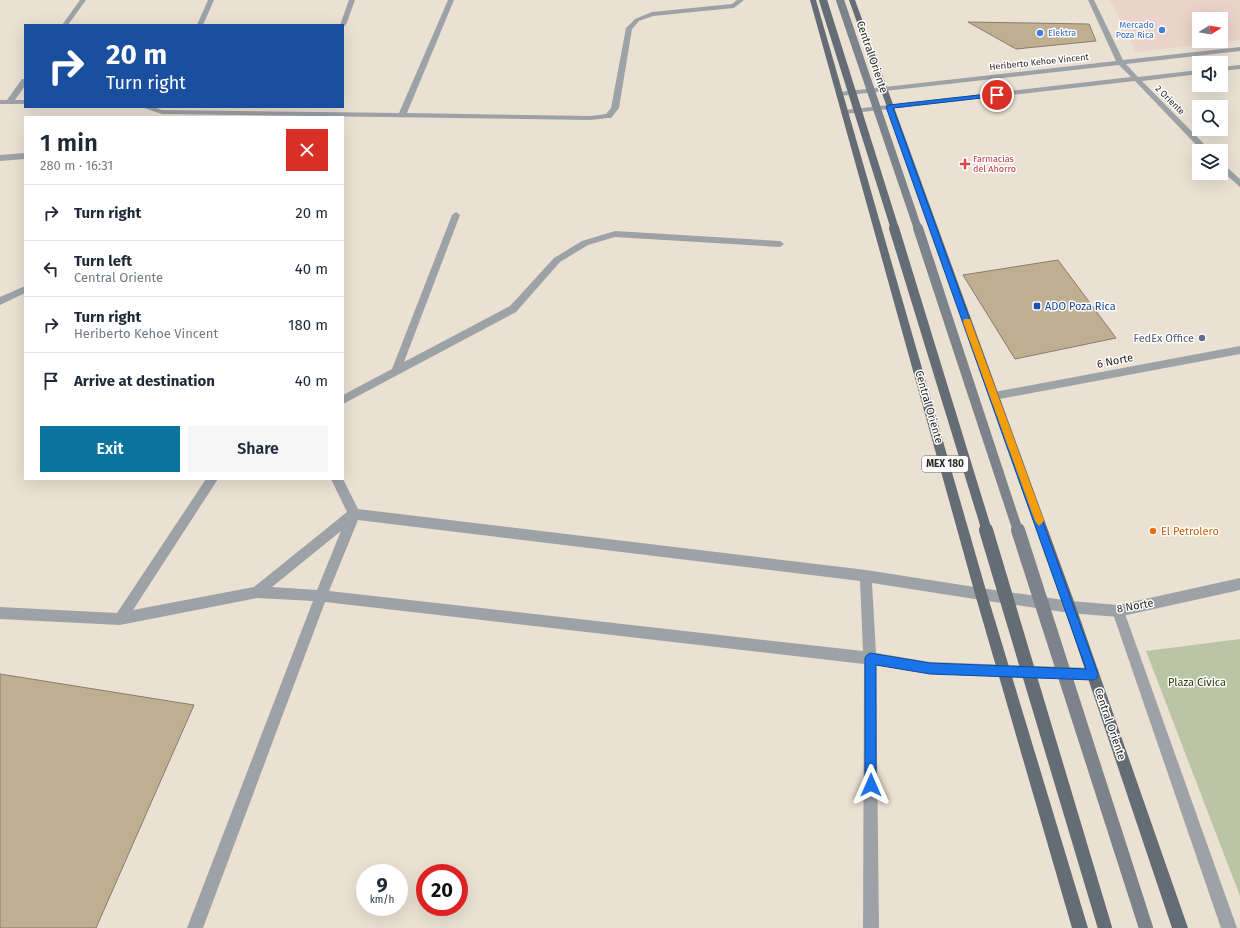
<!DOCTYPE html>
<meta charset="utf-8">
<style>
:root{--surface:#fff;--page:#f6f6f7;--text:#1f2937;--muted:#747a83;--line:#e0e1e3;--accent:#0a749f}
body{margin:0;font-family:"Fira Sans",sans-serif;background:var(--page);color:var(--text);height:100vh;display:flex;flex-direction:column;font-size:15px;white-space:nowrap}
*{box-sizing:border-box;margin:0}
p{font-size:13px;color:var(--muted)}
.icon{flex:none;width:22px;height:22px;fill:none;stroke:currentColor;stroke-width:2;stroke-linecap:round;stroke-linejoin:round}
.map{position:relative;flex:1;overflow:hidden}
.drawer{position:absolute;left:24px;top:116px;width:320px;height:364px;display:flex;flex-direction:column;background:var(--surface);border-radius:0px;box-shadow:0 4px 16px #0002}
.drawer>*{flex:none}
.top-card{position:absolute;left:24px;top:24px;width:320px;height:84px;border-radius:0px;box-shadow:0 4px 16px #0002;background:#1a4fa0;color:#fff;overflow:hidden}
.needle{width:26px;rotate:79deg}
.fabs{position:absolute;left:1192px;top:12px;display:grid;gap:8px}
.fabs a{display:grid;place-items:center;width:36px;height:36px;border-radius:0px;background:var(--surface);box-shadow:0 4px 16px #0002;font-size:20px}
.speed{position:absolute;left:356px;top:864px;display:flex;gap:8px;font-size:20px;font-weight:700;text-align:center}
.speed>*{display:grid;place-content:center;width:52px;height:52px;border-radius:50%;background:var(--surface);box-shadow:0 4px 16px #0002;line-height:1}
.speed small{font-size:10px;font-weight:400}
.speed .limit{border:6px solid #d22;background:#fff;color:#111}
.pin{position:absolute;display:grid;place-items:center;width:34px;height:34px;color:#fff;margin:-17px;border:2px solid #fff;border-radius:50%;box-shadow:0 1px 4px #0007}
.me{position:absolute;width:44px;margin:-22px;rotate:0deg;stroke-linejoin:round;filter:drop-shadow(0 0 3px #0008)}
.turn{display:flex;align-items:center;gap:14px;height:84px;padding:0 16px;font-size:18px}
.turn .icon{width:52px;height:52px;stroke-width:2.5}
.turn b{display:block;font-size:28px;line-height:34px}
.round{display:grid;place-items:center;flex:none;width:42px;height:42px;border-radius:0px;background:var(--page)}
.overview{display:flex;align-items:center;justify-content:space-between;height:68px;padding:0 16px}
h1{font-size:24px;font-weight:600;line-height:30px}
.cta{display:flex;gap:8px;margin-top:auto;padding:8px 16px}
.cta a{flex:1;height:46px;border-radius:0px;background:var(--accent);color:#fff;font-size:16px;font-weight:600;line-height:46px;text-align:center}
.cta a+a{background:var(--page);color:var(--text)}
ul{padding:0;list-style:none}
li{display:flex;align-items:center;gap:12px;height:56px;padding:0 16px;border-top:1px solid var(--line)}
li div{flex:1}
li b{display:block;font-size:15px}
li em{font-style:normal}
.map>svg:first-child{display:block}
</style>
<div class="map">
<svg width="1240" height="928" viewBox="0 0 1240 928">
<rect width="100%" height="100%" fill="#eae1d3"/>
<path fill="#ebd2ca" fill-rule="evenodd" d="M1110,0H1240V40L1136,52ZM1199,19H1221V41H1199Z"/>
<path fill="#bbc4a5" d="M1240,639V896L1146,651Z"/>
<g fill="#c0ae90" stroke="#857d71">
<path d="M968,22L1089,24L1096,41L1016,49Z"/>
<path d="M1058,260L1116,338L1015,359L963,275Z"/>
<path d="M0,674L194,705L96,928H0Z"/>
</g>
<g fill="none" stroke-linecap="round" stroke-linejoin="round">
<g fill="#9da2a7" fill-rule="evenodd">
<path d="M80,0H86L68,25H62Z"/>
<path d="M208,0H214L203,25H197Z"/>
<path d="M349,0H355L346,25L343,27V25H340Z"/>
<path d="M448,0H454L407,113L591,116L606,114L611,108L626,28L635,19L652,12L732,4L737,0H744L734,8L653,16L639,21L632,29L619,108L611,118H608L591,120L162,114L141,107H153L162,110L399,113Z"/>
<path d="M22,79H25V86L15,100H25V104H0V100H7Z"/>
<path d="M25,153V159L0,161V155Z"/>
<path d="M456,212L460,215L404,362L510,306L554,258L582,241L615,231L780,241L784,244L780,247L615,237L588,245L560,262L516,312L343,404V395L392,369L452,215Z"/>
<path d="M25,286V293L0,305V297Z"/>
<path d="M206,479H218L133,610L254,587L347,512L331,479H343L358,509L866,570L981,588L985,590L987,594L985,598L981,600L872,583L876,653L930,662L1093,668L1098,669L1099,674L1098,679L1093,680L930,674L876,665L879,928H863L864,664L325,602L203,928H187L313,601L257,598L120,625L0,619V607L117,613ZM358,520L860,581L863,651L329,591ZM341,531L317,590L272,587Z"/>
<path d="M1118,605L1122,607L1124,611L1237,928H1221L1112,611L1114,607Z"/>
</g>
<g fill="#9da2a7" fill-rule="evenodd">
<path d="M1088,0H1094L1123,60L1240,47V51L1126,64L1138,77L1199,70V74L1142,81L1211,151H1202L1135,81L845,114L841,112L845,110L1131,77L1119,65L840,96L836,94L840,92L1116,61Z"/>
<path d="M1240,65V69L1221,71V67Z"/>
<path d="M1221,162L1240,179V187L1221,170Z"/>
<path d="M1240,346V354L994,400L989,396L994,392Z"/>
<path d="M1240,578V590L1118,617L1070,613L981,600L977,598L975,594L977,590L981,588L1070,601L1118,605Z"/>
</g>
<g fill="#646d76" fill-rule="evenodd">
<path d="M810,0H816L987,594L1088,928H1072L975,594Z"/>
<path d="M849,0H855L1076,607L1188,928H1172L1064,607Z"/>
</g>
<path stroke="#7c838b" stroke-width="8" d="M840,0L918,229"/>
<path stroke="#7c838b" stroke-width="10" d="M918,228L1018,531"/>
<path stroke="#7c838b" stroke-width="14" d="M1018,530L1146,928"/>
<path stroke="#646d76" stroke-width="8" d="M823,0L895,229"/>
<path stroke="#646d76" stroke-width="10" d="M894,228L987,531"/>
<path stroke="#646d76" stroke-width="14" d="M986,530L1105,928"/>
</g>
<path fill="#1a73e8" stroke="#114b97" d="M997,93L1000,95L999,96L893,108L1098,674L1097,678L1093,680L930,674L876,665V785L875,789L871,791L867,789L865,785V658L867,655L870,653L930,663L1086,669L886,107L889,105Z"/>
<path fill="#f59e0b" d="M964,319H970L971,322L1044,521L1039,526L1035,521L963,322Z"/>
<g fill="#3f7fe0" stroke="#fff" stroke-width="1.5">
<circle cx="1162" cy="30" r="4"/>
<circle cx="1040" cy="33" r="4"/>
</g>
<path fill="#e0444e" stroke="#fff" stroke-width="1.5" d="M963 158h4v4h4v4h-4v4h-4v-4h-4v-4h4z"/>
<rect fill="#1a4fb4" stroke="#fff" stroke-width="1.5" x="1033" y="302" width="8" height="8" rx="2"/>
<circle fill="#5c6f8a" stroke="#fff" stroke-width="1.5" cx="1202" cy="338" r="4"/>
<circle fill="#e8710a" stroke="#fff" stroke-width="1.5" cx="1153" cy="531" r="4"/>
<g text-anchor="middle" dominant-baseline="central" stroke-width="3" stroke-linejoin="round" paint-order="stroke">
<g font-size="9" fill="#366cbe" stroke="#fff" text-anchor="end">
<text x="1154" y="25">Mercado<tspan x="1154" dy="10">Poza Rica</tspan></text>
<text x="1048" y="33" text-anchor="start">Elektra</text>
</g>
<g font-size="9" fill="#2c2924" stroke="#fff">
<text transform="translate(1039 62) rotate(-6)">Heriberto Kehoe Vincent</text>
<text transform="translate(1170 100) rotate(45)">2 Oriente</text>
</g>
<g font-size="9" fill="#be3a42" stroke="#fff" text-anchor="start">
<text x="973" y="159">Farmacias<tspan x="973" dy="10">del Ahorro</tspan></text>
</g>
<rect fill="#fff" stroke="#6b6966" stroke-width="1" x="922" y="456" width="46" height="16" rx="3"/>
<g font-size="10" font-weight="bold" fill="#2c2924">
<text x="945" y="464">MEX 180</text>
</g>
<g font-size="11" fill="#2c2924" stroke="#fff">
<text transform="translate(872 57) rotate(71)">Central Oriente</text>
<text transform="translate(1115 361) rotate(-11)">6 Norte</text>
<text transform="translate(929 407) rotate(74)">Central Oriente</text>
<text transform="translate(1135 606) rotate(-10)">8 Norte</text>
<text transform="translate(1110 724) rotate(71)">Central Oriente</text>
</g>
<g font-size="11" fill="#164399" stroke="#fff" text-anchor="start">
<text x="1045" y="306">ADO Poza Rica</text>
</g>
<g font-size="11" fill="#4e5e75" stroke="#fff" text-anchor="end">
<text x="1194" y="338">FedEx Office</text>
</g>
<g font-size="11" fill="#c56008" stroke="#fff" text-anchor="start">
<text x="1161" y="531">El Petrolero</text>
</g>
<g font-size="11" fill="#2e3901" stroke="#fff">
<text x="1197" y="682">Plaza Cívica</text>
</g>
</g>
</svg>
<div class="fabs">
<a><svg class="needle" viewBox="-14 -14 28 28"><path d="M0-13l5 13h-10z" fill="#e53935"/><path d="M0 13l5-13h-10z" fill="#747a83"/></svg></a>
<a><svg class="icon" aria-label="sound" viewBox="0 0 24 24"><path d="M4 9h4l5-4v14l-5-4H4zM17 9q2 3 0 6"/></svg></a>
<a><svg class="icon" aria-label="search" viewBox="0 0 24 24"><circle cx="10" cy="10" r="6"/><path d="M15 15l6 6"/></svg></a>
<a><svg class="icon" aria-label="layers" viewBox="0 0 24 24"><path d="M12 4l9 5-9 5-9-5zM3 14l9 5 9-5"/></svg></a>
</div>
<div class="speed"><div>9<small>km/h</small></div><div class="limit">20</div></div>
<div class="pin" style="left:997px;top:95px;background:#d93025"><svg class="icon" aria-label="arrive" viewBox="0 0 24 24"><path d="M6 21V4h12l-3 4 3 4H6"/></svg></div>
<svg class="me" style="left:871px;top:785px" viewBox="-20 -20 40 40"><path d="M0-17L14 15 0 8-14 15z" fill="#1a73e8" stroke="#fff" stroke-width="4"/></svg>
<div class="top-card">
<div class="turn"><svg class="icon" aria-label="right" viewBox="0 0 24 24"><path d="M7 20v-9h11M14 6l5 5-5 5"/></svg><div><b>20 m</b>Turn right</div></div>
</div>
<section class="drawer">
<div class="overview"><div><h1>1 min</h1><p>280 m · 16:31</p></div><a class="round" style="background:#d93025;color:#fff"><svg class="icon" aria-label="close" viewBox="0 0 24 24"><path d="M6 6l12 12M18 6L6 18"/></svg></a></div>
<ul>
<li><svg class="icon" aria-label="right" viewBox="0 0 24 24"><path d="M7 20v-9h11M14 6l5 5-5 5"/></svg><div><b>Turn right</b></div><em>20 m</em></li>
<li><svg class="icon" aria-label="left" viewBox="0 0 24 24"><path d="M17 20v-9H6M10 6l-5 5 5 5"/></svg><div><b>Turn left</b><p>Central Oriente</p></div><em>40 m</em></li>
<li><svg class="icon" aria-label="right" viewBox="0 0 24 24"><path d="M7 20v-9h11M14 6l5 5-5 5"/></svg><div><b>Turn right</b><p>Heriberto Kehoe Vincent</p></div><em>180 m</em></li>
<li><svg class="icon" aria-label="arrive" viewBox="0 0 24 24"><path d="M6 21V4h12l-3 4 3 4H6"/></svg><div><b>Arrive at destination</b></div><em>40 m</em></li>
</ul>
<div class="cta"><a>Exit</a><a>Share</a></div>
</section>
</div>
